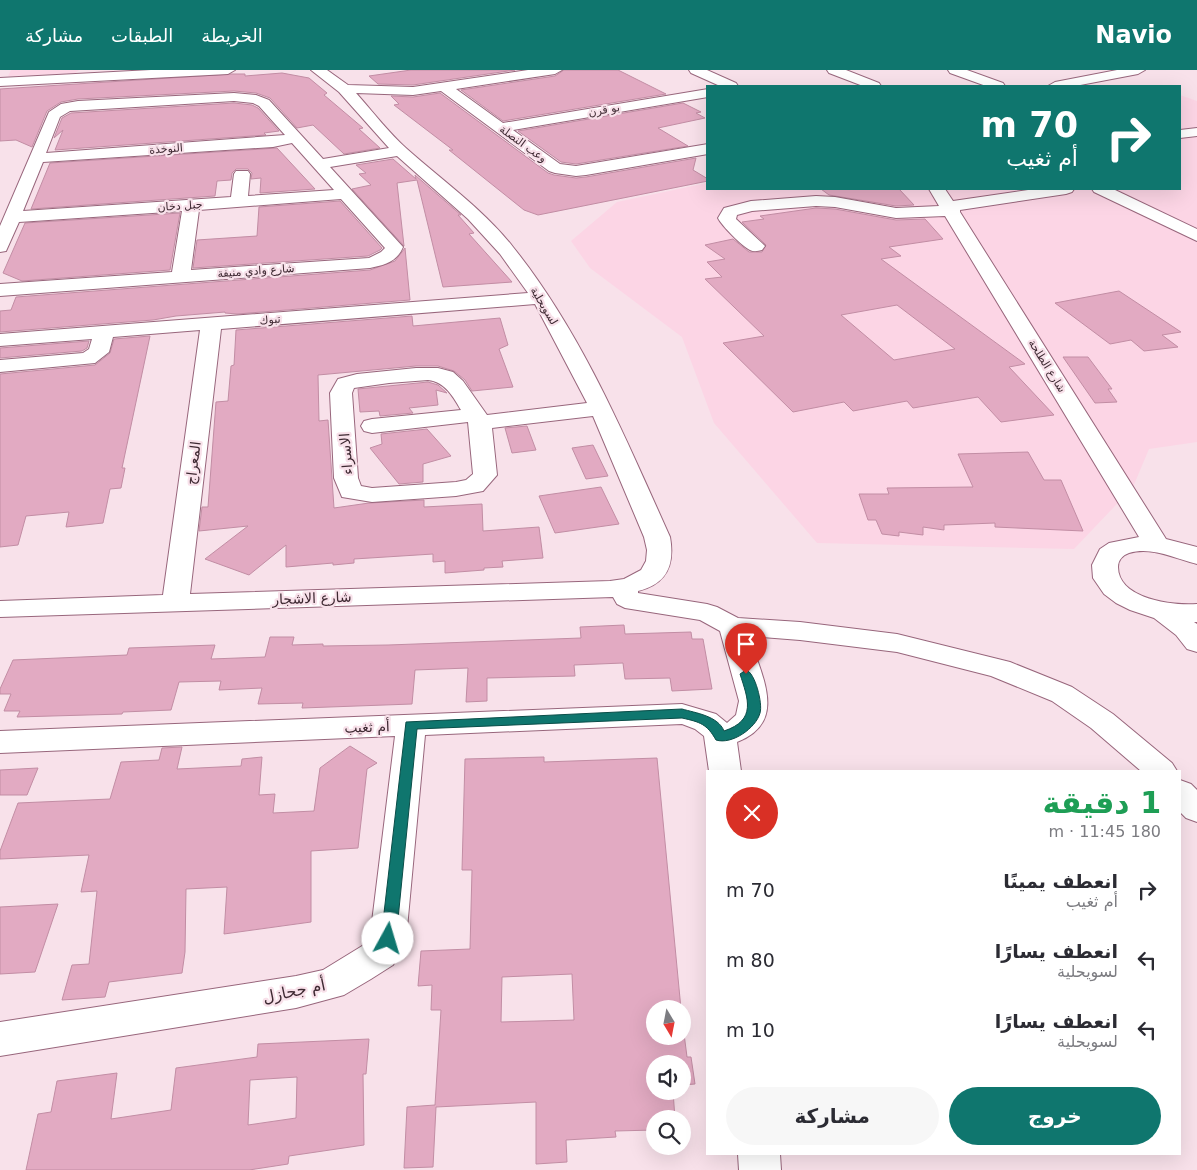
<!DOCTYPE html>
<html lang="ar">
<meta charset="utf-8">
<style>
:root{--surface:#fff;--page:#f7f7f7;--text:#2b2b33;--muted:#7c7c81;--accent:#0f766e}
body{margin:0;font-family:"DejaVu Sans",Vazirmatn,sans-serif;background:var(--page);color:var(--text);direction:rtl;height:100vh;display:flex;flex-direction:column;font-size:19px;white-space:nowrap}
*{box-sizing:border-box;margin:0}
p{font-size:16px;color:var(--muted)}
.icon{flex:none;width:28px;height:28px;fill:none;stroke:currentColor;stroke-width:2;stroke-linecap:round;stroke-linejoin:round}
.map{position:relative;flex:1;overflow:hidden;direction:ltr}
.sheet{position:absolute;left:706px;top:700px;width:475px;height:385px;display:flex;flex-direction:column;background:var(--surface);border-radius:0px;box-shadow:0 5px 20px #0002;direction:rtl}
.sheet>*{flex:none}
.top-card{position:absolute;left:706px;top:15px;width:475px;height:105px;border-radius:0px;box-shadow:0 5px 20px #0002;direction:rtl;background:#0f766e;color:#fff;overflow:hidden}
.needle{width:32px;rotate:170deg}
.tools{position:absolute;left:646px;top:930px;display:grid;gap:10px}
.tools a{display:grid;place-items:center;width:45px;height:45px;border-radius:50%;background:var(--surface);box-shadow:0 5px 20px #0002;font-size:25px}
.pin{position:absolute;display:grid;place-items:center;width:42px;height:42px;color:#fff;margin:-51px -21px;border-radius:50% 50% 50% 0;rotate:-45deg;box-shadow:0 0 5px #0007}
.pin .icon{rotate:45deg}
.me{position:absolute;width:55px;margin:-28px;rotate:6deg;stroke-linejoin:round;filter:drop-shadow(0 0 4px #0008)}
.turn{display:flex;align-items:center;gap:18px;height:105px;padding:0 20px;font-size:22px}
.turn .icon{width:65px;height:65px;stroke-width:2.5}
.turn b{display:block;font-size:35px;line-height:42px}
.round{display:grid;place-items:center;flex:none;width:52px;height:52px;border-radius:26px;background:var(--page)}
.summary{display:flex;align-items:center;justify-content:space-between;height:85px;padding:0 20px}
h1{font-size:30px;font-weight:600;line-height:38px;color:#1e9e55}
.action{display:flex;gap:10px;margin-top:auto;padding:10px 20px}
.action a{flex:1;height:58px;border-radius:30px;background:var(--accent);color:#fff;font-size:20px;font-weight:600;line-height:58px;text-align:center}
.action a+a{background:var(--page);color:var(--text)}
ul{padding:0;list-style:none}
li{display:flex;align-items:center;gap:15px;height:70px;padding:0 20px}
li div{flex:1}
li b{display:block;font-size:19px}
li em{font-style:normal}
header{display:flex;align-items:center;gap:30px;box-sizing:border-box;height:70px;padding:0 25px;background:var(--accent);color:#fff}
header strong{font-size:24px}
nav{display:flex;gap:28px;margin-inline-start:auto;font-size:18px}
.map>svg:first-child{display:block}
</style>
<header>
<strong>Navio</strong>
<nav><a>الخريطة</a><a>الطبقات</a><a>مشاركة</a></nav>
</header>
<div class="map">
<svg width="1197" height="1100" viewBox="0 0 1197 1100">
<rect width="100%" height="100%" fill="#f8e1ea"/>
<g fill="#fcd5e5">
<path d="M11,0H79L75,3L8,6Z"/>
<path d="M1180,25L1197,31V372L1149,379L1133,417L1074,479L817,473L714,353L682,267L590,198L571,171L617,132L707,113L708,119H1180Z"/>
</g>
<g fill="#e2aac2" stroke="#c28da4" fill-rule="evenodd">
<path d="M411,0H515L413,15L378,14L369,6Z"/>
<path d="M564,0H618L666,24L503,51L461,20L555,6Z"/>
<path d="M282,3L309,8L327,23L324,25L363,58L359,59L380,78L344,84L313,55L297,58L270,28L256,23L234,21L78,29L61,32L47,41L32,77L16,70L0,71V19L231,4H245V6Z"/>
<path d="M440,23L548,103L554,105L576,108L586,107L696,88L693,100L708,109V111L538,145L524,140L449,80H453L394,35L399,34L391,26L413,27Z"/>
<path d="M234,33L252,35L258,38L279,61L264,63L266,65L55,80L63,60L54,68L62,48L71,43Z"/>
<path d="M683,33L701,42L696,43L705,48L658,58L688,76L576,94L561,92L518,61Z"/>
<path d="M277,78L315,119L260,123L261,108L251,109L252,103L248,99H236L232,103L231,110L217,111L215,126L31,139L50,93Z"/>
<path d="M393,89L416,109L415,105L461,145H458L474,163L469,164L512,212L443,217L417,110L397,113L404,176L352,119L371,115L359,104L366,103L356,95Z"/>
<path d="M821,119H899L914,135L896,136L829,125Z"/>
<path d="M340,131L382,178L380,180L368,186L193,198L197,170L257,166L259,137Z"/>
<path d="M816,138L835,139L896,150L925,149L943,169L889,177L901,186L881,189L1025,294L1009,297L1054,345L1001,352L978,327L913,338L907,331L853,341L844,332L793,342L723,273L764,266L705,209L722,207L707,192L725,189L705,175L733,169L749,182H762L766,175L742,152L764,149L760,146ZM897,235L955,279L894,290L841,245Z"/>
<path d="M180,143L170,200L22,211L3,203L25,153Z"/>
<path d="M405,178L410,230L237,244L225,243V242L176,246L153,250L0,262V241L11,240L16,227L370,200L395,191Z"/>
<path d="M1119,221L1181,262L1162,265L1178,277L1144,281L1131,270L1110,274L1055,233Z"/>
<path d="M412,246L413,256L500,248L508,275L499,279L513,317L472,321L465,310L454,301L438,296H416L318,305L319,351L328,350L334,438L369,433L424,430V437L482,434L483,461L539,457L543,488L502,491L503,497L484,498V500L445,503V491L433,492V484L354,489V493L333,495V493L286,497V475L249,505L205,489L248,456L199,461L202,437H208L216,332L228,331L231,296L234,295L236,260Z"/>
<path d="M150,266L122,398H125L121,418L110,419L103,453L66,457L69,442L26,446L18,475L0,477V304L95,295L110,283L114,269Z"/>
<path d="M89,271L87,278L82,281L0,288V278Z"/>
<path d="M1063,287H1088L1112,319H1108L1117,332L1095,333Z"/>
<path d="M428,312L438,315L447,323L436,320L438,335L409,338L413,343L380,346L379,341L360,342L358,319Z"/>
<path d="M527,356L536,380L512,383L505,358Z"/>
<path d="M427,359L451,386L423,394V412L399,414L370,378L382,374L381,364Z"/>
<path d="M593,375L608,406L586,409L572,378Z"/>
<path d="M1028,382L1044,410H1061L1083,461L995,457V453L944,455V460L923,457V465L899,462V466L882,464L876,450H868L859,424H889L887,418L973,417L958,384Z"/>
<path d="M601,417L619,454L555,463L539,426Z"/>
<path d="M624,555L625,564L691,562L692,569H703L712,619L672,621L670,608L625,609L623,593L574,595L575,606L487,608V631L466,632L468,598L415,600L412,634L302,638L303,633L258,634L262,618L219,620L221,611L179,612L171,640L123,642L122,644L17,647L20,641H4L11,624H0V619L13,590L127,585L129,578L215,575L211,589L265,587L270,567H294L292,575L323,574V576L388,575L581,568L580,557Z"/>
<path d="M350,676L377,693L367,699L358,778L311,781V852L224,864L227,817L186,819L185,882L182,903L109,912L105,927L62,930L72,895L89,894L97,821L81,822L89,785L0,789V781L18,733L110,729L121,692L159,690L162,678L182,677L177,699L241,696L242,689L262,687L259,725L275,724L273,743L314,741L320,698Z"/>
<path d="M544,687V692L657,688L681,939H655V966H682V948L687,987H691L695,1014L682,1015V994H655V1021H673L675,1049H655V1060L615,1061L616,1067L566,1070L567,1092L536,1094V1032L436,1037L433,1097L404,1098L407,1037L435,1035L441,940H431L432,915L418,916L421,881L470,879L472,800H462L465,689ZM572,904L574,950L501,952L502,907Z"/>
<path d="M38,698L27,725H0V700Z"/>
<path d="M58,834L35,902L0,904V837Z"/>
<path d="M369,969L366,1004H363L364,1075L289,1086L288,1094L249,1100H26L38,1044L51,1042L57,1011L117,1003L111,1049L171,1040L176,998L257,987L258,974ZM297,1007L296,1048L248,1055L250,1010Z"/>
</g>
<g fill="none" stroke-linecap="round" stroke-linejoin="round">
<g stroke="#98667c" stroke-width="2">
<g id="minor">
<path d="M151,0H235L228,4L0,16V8Z"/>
<path d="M311,0H327L348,15L413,17L528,0H562L555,4L456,19L503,53L708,19V27L513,60L560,94L576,96L708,74V84L586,105L576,106L555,103L549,101L441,21L413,25L356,23C373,42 389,63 407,79C443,111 483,139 513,177C582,263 625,367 670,467C675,495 667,514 638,521V523L707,534L717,537L738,548L800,552L897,564L1010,592L1072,617L1113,644L1172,693L1177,701H1141L1091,658L1052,631L991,606L897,582L800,570L749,566C761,605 789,652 737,672L741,701H709L704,666L695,659L682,654L425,665L406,869L393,895L371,909L344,925L296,938L0,986V952L296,906L323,900L367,873L370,868L395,666L0,683V661L682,634L716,644L727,653L736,645L739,631L720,561L700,550L625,538L617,534L613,527L0,547V531L163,525L200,260L113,267L109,282L95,293L0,302V290L83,283L89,279L92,269L0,276V264L528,223L500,184L468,149L397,86L330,97L403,177C397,192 384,195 370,198L0,226V214L172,202L182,141L19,152L6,181L0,182V156L49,42L61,34L78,31L234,23L256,25L269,30L323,89L389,78L339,22ZM234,31L253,33L259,36L285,65L46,83L60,47L70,41ZM292,73L334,120L248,126L250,104L248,101H236L234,104L231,127L23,141L43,92L273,77ZM341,129L385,178L381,182L369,188L191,200L199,140ZM535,234L587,333L487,345L463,311L453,302L438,298H416L357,304L338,309L330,323L334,408L342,427L372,432L456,426L483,421L497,405L492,358L593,346L644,467L647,480L646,491L641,500L624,509L610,511L190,524L221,259ZM428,310C445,312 453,326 461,340L372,349L364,351L361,356L364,361L372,363L468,352L473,404L466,410L456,412L372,418L361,416L358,408L352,323L354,318L389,313Z"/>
<path d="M689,0H707L736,13L738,16H720L691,3Z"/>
<path d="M827,0H846L879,13L881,16H863L829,3Z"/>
<path d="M948,0H967L1003,13L1005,16H986L950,3Z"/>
<path d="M1117,0H1145L1138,4L1075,16H1048L1055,12Z"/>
<path d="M1197,58V66L1180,68V60Z"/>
<path d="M929,119H945L953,131L1035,119H1074L1072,122L1066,124L960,140V142L1166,469L1197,477V494C1176,489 1152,476 1129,483C1123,485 1118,490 1118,497C1118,529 1173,536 1197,534V552H1194L1197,554V582L1187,579L1176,565L1154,548L1130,540L1116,533L1104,524L1093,508L1092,495L1100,479L1109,473L1139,467L945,146L896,148L835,137L816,136L752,141L737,145L736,149L765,176L762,180C758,181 754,182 750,180C742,176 722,156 718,148L724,138L751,131L816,126L835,127L896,138L939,136Z"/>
<path d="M1092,119H1113L1197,159V171L1094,122Z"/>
<path d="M1180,710L1191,714L1197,720V752L1186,748L1180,742Z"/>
<path d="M738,1084H780L781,1100H739Z"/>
</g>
</g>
<use href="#minor" fill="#fff" fill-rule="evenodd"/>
</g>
<path fill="#0f766e" stroke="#0a4d48" d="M746,600C755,602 763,634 760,643C756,658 732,675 716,670C707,654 700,652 682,648L417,659L396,869L394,873L388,875L383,873L381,869L406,652L682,639C696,643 718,646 724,661C757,650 748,629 740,604Z"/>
<g text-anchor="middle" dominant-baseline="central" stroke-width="4.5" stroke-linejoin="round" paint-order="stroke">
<g font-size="11" fill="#3e2932" stroke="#f8e1ea">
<text transform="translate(604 40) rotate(-10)">بو قرن</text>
<text transform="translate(523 74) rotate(36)">وعب النصلة</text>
<text transform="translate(166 79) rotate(-4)">النوخذة</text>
<text transform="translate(180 136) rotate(-4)">جبل دخان</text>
<text transform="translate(256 201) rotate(-4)">شارع وادي منيفة</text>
<text transform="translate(544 236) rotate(59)">لسويحلية</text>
<text transform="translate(270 250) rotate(-5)">تبوك</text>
<text transform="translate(1047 296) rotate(58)">شارع الطلحة</text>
</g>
<g font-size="14" fill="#3e2932" stroke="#f8e1ea">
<text transform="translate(346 384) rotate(-95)">الاسراء</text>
<text transform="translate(193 393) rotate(-83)">المعراج</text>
<text transform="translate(312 528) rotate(-2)">شارع الاشجار</text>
<text transform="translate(367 657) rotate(-2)">أم ثغيب</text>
</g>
<g font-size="16" fill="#3e2932" stroke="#f8e1ea">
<text transform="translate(294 921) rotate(-12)">أم جحازل</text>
</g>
</g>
</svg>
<div class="tools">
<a><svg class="needle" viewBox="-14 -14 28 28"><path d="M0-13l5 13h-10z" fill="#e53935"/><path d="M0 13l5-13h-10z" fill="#7c7c81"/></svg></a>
<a><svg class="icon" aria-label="sound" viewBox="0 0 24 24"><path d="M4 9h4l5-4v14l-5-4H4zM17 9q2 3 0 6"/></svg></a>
<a><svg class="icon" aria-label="search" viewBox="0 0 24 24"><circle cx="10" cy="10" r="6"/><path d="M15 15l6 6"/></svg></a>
</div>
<div class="pin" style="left:746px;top:604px;background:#d93025"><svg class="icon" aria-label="arrive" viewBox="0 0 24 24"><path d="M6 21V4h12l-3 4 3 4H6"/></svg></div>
<svg class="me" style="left:388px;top:869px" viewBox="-20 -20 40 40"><circle r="19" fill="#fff"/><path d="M0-13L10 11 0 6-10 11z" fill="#0f766e"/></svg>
<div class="top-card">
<div class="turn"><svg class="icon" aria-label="right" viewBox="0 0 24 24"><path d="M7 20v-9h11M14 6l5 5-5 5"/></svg><div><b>70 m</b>أم ثغيب</div></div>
</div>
<section class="sheet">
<div class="summary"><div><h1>1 دقيقة</h1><p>180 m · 11:45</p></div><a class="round" style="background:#d93025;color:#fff"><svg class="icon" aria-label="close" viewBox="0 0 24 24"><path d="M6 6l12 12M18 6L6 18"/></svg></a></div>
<ul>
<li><svg class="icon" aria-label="right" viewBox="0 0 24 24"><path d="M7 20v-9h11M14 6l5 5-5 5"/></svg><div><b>انعطف يمينًا</b><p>أم ثغيب</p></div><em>70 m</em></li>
<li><svg class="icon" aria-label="left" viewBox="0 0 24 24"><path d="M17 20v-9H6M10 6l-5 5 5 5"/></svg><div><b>انعطف يسارًا</b><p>لسويحلية</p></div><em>80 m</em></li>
<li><svg class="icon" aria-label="left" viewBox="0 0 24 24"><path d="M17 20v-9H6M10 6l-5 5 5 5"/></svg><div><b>انعطف يسارًا</b><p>لسويحلية</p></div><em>10 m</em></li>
</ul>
<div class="action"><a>خروج</a><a>مشاركة</a></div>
</section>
</div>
